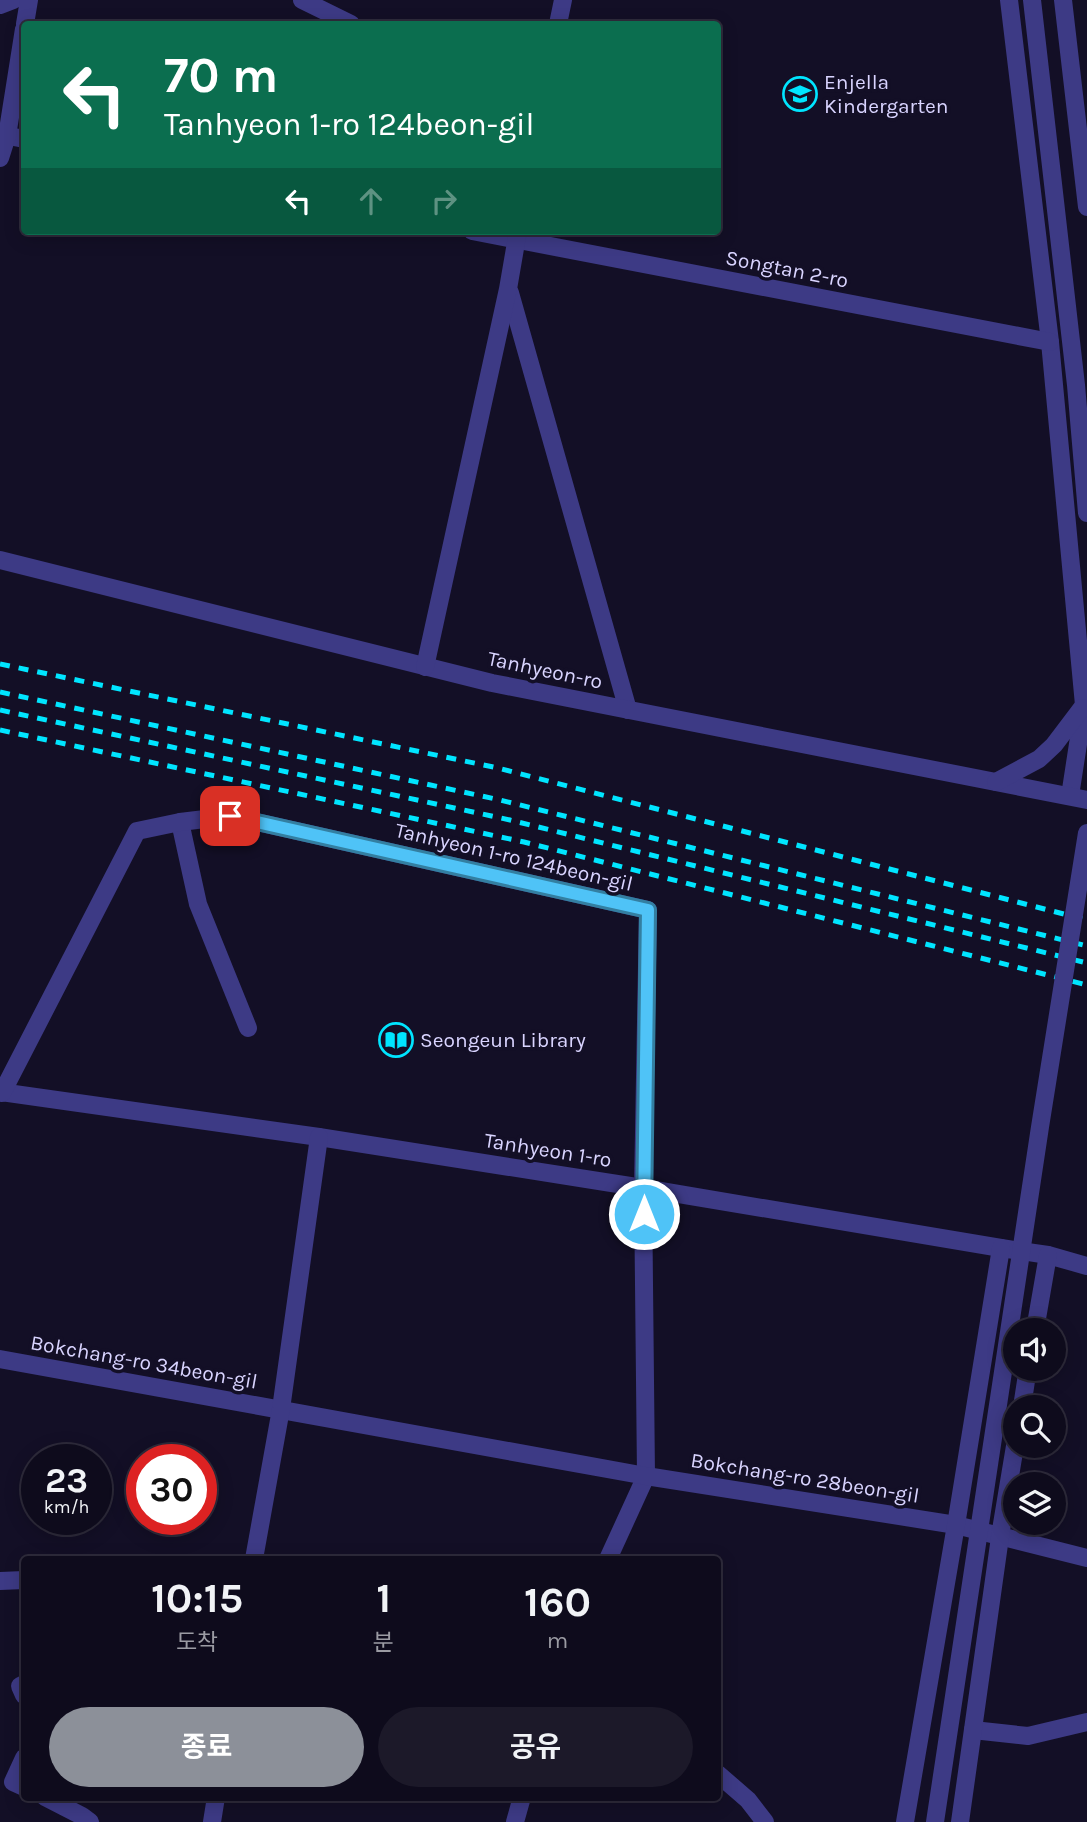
<!DOCTYPE html>
<html lang="ko">
<meta charset="utf-8">
<style>
:root{--surface:#0e0b1c;--page:#1c1929;--text:#f1f3f6;--muted:#9b9ba3;--line:#2e2b3b;--accent:#8c9099}
body{margin:0;font-family:Karla,"Noto Sans KR",sans-serif;background:var(--page);color:var(--text);height:100vh;display:flex;flex-direction:column;font-size:26px;white-space:nowrap}
*{box-sizing:border-box;margin:0}
p{font-size:23px;color:var(--muted)}
.icon{flex:none;width:38px;height:38px;fill:none;stroke:currentColor;stroke-width:2;stroke-linecap:round;stroke-linejoin:round}
.map{position:relative;flex:1;overflow:hidden}
.panel{position:absolute;left:21px;top:1556px;width:700px;height:245px;display:flex;flex-direction:column;background:var(--surface);border-radius:7px;box-shadow:0 4px 18px #0003,0 0 0 2px var(--line)}
.panel>*{flex:none}
.hud{position:absolute;left:21px;top:21px;width:700px;height:214px;border-radius:7px;box-shadow:0 4px 18px #0003,0 0 0 2px var(--line);background:#0b6e4f;color:#fff;overflow:hidden}
.tools{position:absolute;left:1003px;top:1318px;display:grid;gap:14px}
.tools a{display:grid;place-items:center;width:63px;height:63px;border-radius:50%;background:var(--surface);box-shadow:0 4px 18px #0003,0 0 0 2px var(--line);font-size:35px}
.speed{position:absolute;left:21px;top:1444px;display:flex;gap:14px;font-size:35px;font-weight:700;text-align:center}
.speed>*{display:grid;place-content:center;width:91px;height:91px;border-radius:50%;background:var(--surface);box-shadow:0 4px 18px #0003,0 0 0 2px var(--line);line-height:1}
.speed small{font-size:18px;font-weight:400}
.speed .limit{border:10px solid #d22;background:#fff;color:#111}
.pin{position:absolute;display:grid;place-items:center;width:60px;height:60px;color:#fff;margin:-30px;border-radius:14px;box-shadow:0 4px 10px #0006}
.me{position:absolute;width:77px;margin:-38px;rotate:0deg;stroke-linejoin:round;filter:drop-shadow(0 0 5px #0008)}
.turn{display:flex;align-items:center;gap:24px;height:147px;padding:0 28px;font-size:32px}
.turn .icon{width:91px;height:91px;stroke-width:2.5}
.turn b{display:block;font-size:49px;line-height:60px}
.lanes{display:flex;align-items:center;height:66px;padding:0 28px;background:#0003;justify-content:center;gap:35px;direction:ltr}
.lanes .off{opacity:.35}
.eta{display:flex;justify-content:space-evenly;align-items:center;height:119px;text-align:center}
.eta b{font-size:42px;font-weight:700;line-height:49px}
.button{display:flex;gap:14px;margin-top:auto;padding:14px 28px}
.button a{flex:1;height:80px;border-radius:42px;background:var(--accent);color:#fff;font-size:28px;font-weight:700;line-height:80px;text-align:center}
.button a+a{background:var(--page);color:var(--text)}
.map>svg:first-child{display:block}
</style>
<div class="map">
<svg width="1087" height="1822" viewBox="0 0 1087 1822">
<rect width="100%" height="100%" fill="#130f26"/>
<g fill="none" stroke-linecap="round" stroke-linejoin="round">
<g stroke="#3d3a85" stroke-width="18">
<path d="M302,0L351,24"/>
<path d="M1009,0L1050,342L1084,705L1070,796"/>
<path d="M1032,0L1076,385L1087,513"/>
<path d="M1063,0L1087,207"/>
<path d="M0,5L13,0"/>
<path d="M25,24L29,0"/>
<path d="M558,24L563,0"/>
<path d="M0,134L24,139"/>
<path d="M0,158L7,136L24,29"/>
<path d="M472,231L1050,342"/>
<path d="M510,293L628,710"/>
<path d="M0,560L492,683L1087,800"/>
<path d="M425,667L508,289L518,231"/>
<path d="M996,782L1039,759L1054,745L1082,708"/>
<path d="M180,822L198,904L248,1028"/>
<path d="M0,1092L319,1137L643,1188L1001,1248L1048,1255L1087,1266"/>
<path d="M2,1093L137,831L180,822L230,816L648,910L643,1188L646,1476L608,1559"/>
<path d="M1035,1330L1048,1255"/>
<path d="M0,1359L646,1476L956,1525L1087,1558"/>
<path d="M1022,1407L1028,1368"/>
<path d="M254,1559L281,1409L319,1137"/>
<path d="M0,1581L24,1580"/>
<path d="M24,1684L20,1686L24,1695"/>
<path d="M973,1730L1028,1736L1087,1722"/>
<path d="M24,1758L13,1782L24,1787"/>
<path d="M718,1774L748,1800L765,1822"/>
<path d="M45,1797L82,1816L90,1822"/>
<path d="M212,1822L216,1797"/>
<path d="M515,1822L522,1797"/>
<path d="M905,1822L956,1525L1001,1248"/>
<path d="M960,1822L1001,1530L1015,1446"/>
</g>
<g stroke="#00e5ff" stroke-width="5" stroke-dasharray="10 9" stroke-linecap="butt">
<path d="M0,664L498,768L1087,920"/>
<path d="M0,692L500,800L1087,946"/>
<path d="M0,710L510,820L1087,963"/>
<path d="M0,730L524,842L1087,985"/>
</g>
<path stroke="#3d3a85" stroke-width="18" d="M935,1822L1040,1127L1087,833"/>
</g>
<g fill="none" stroke-linecap="round" stroke-linejoin="round">
<g stroke="#337fa1" stroke-width="18">
<path id="route" d="M230,816L648,910L644,1214"/>
</g>
<use href="#route" stroke="#4fc3f7" stroke-width="12"/>
</g>
<defs>
<g id="school-ring" transform="scale(1.75)"><circle r="9.5" fill="#130f26" stroke="#00e5ff" stroke-width="1.5"/><path d="M0-5L7-2L0 1L-7-2ZM-4 1L0 2.5L4 1V4Q0 6-4 4Z" fill="#00e5ff"/></g>
<g id="library-ring" transform="scale(1.75)"><circle r="9.5" fill="#130f26" stroke="#00e5ff" stroke-width="1.5"/><path d="M-6-4Q-3-5.5-.7-3.5V5Q-3 3-6 4ZM6-4Q3-5.5 .7-3.5V5Q3 3 6 4Z" fill="#00e5ff"/></g>
</defs>
<g fill-rule="evenodd">
<use href="#school-ring" x="800" y="94"/>
<use href="#library-ring" x="396" y="1040"/>
</g>
<g text-anchor="middle" dominant-baseline="central" stroke-width="7" stroke-linejoin="round" paint-order="stroke">
<g font-size="21" fill="#d9d4ff" stroke="#130f26" text-anchor="start">
<text x="824" y="82">Enjella<tspan x="824" dy="24">Kindergarten</tspan></text>
<text x="420" y="1040">Seongeun Library</text>
</g>
<g font-size="21" fill="#d9d4ff" stroke="#130f26">
<text transform="translate(787 269) rotate(11)">Songtan 2-ro</text>
<text transform="translate(545 670) rotate(12)">Tanhyeon-ro</text>
<text transform="translate(514 857) rotate(13)">Tanhyeon 1-ro 124beon-gil</text>
<text transform="translate(548 1150) rotate(9)">Tanhyeon 1-ro</text>
<text transform="translate(144 1362) rotate(10)">Bokchang-ro 34beon-gil</text>
<text transform="translate(805 1478) rotate(9)">Bokchang-ro 28beon-gil</text>
</g>
</g>
</svg>
<div class="tools">
<a><svg class="icon" aria-label="sound" viewBox="0 0 24 24"><path d="M4 9h4l5-4v14l-5-4H4zM17 9q2 3 0 6"/></svg></a>
<a><svg class="icon" aria-label="search" viewBox="0 0 24 24"><circle cx="10" cy="10" r="6"/><path d="M15 15l6 6"/></svg></a>
<a><svg class="icon" aria-label="layers" viewBox="0 0 24 24"><path d="M12 4l9 5-9 5-9-5zM3 14l9 5 9-5"/></svg></a>
</div>
<div class="speed"><div>23<small>km/h</small></div><div class="limit">30</div></div>
<div class="pin" style="left:230px;top:816px;background:#d93025"><svg class="icon" aria-label="arrive" viewBox="0 0 24 24"><path d="M6 21V4h12l-3 4 3 4H6"/></svg></div>
<svg class="me" style="left:644px;top:1214px" viewBox="-20 -20 40 40"><circle r="17" fill="#4fc3f7" stroke="#fff" stroke-width="3"/><path d="M0-11L8 9 0 5-8 9z" fill="#fff"/></svg>
<div class="hud">
<div class="turn"><svg class="icon" aria-label="left" viewBox="0 0 24 24"><path d="M17 20v-9H6M10 6l-5 5 5 5"/></svg><div><b>70 m</b>Tanhyeon 1-ro 124beon-gil</div></div>
<div class="lanes"><svg class="icon" aria-label="left" viewBox="0 0 24 24"><path d="M17 20v-9H6M10 6l-5 5 5 5"/></svg><svg class="icon off" aria-label="ahead" viewBox="0 0 24 24"><path d="M12 20V5M6 11l6-6 6 6"/></svg><svg class="icon off" aria-label="right" viewBox="0 0 24 24"><path d="M7 20v-9h11M14 6l5 5-5 5"/></svg></div>
</div>
<section class="panel">
<div class="eta">
<div><b>10:15</b><p>도착</p></div>
<div><b>1</b><p>분</p></div>
<div><b>160</b><p>m</p></div>
</div>
<div class="button"><a>종료</a><a>공유</a></div>
</section>
</div>
